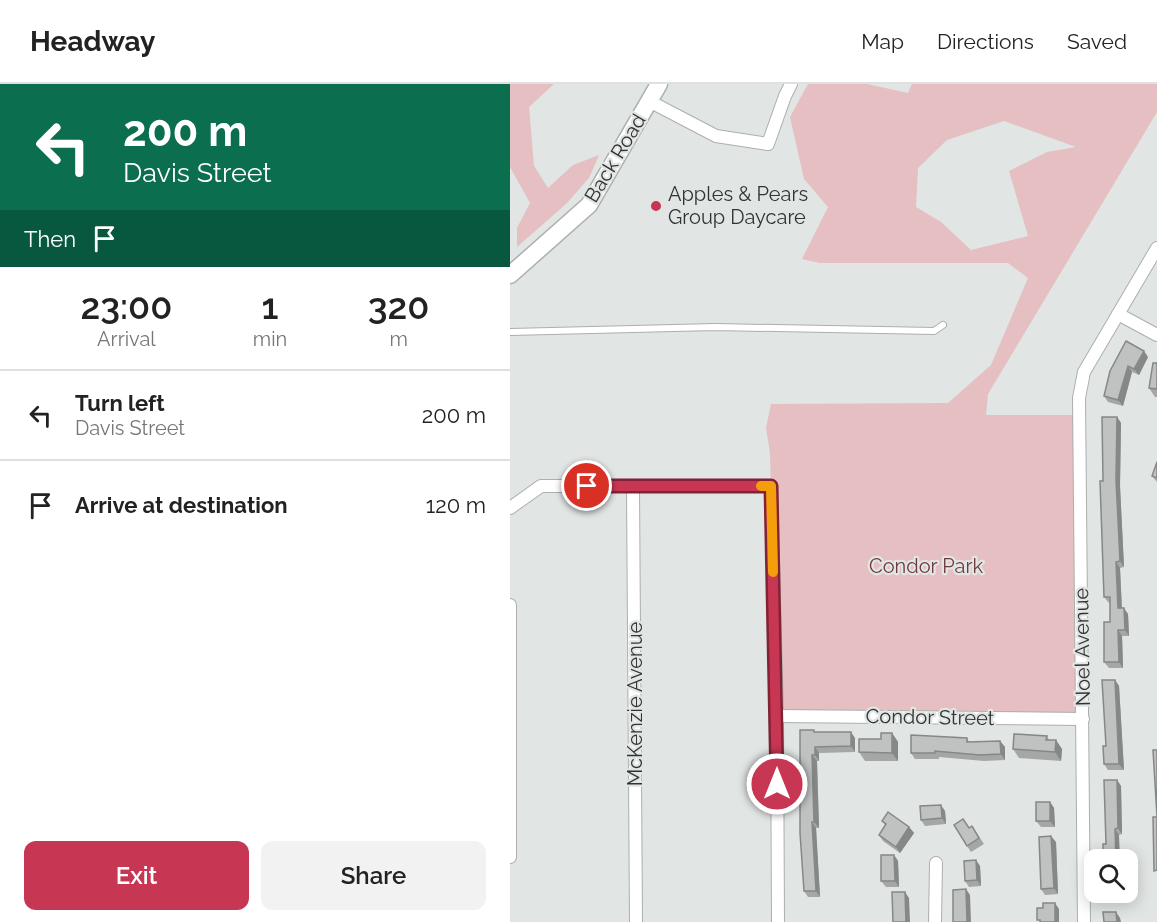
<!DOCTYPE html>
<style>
:root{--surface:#fff;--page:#f2f2f2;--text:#222;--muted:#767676;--line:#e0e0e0;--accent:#c73652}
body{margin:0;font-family:Raleway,sans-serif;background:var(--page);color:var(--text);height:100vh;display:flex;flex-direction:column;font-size:22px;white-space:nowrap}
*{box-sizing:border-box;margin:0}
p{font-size:20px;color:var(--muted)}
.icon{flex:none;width:33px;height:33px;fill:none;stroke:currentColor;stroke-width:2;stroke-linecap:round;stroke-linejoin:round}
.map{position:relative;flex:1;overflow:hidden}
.panel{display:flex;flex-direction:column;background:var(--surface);width:510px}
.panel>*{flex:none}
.guide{background:#0b6e4f;color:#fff;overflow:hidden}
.buttons{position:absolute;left:574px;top:765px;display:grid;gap:12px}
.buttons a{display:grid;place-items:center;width:54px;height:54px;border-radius:12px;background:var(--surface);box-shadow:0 3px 15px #0003;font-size:30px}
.pin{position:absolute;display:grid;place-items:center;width:51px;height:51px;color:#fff;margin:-26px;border:3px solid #fff;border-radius:50%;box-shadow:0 2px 6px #0007}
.me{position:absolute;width:66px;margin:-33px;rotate:0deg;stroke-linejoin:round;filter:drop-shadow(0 0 4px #0008)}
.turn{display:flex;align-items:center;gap:21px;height:126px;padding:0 24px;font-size:27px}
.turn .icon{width:78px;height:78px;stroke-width:2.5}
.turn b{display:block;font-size:42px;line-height:51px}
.then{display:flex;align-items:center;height:57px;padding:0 24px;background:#0003;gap:12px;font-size:22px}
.eta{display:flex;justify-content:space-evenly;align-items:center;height:102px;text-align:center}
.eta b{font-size:36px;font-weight:600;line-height:42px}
.primary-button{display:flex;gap:12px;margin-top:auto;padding:12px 24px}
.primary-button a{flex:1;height:69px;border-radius:12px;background:var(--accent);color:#fff;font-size:24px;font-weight:600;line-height:69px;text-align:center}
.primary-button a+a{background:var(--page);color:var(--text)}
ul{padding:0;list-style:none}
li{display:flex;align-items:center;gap:18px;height:90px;padding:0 24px;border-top:2px solid var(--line)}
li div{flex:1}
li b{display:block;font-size:22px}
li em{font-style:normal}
header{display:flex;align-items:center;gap:36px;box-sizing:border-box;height:84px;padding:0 30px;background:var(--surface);border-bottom:2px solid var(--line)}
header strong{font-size:28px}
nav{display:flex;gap:33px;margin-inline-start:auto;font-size:21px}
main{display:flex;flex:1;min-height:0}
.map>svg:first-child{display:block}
</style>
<header>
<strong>Headway</strong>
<nav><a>Map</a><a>Directions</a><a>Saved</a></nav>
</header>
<main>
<section class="panel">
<div class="guide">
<div class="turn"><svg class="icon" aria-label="left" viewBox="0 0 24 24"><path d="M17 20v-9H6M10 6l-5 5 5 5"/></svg><div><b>200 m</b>Davis Street</div></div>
<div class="then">Then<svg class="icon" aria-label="arrive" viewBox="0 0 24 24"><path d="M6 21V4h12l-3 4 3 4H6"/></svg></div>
</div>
<div class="eta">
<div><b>23:00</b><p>Arrival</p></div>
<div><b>1</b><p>min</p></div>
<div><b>320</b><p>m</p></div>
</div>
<ul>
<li><svg class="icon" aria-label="left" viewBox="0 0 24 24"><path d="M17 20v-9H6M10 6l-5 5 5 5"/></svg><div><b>Turn left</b><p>Davis Street</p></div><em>200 m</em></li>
<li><svg class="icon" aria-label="arrive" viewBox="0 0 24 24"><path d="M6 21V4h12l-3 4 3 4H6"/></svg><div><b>Arrive at destination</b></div><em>120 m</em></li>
</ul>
<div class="primary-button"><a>Exit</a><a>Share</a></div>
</section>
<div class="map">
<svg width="647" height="838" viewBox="0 0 647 838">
<rect width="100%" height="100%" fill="#e1e5e4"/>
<g fill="#e5bfc1" fill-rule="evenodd">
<path d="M0,0H44L19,23L24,82L38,104L63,81L89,71L79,94L56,120L7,163V144L20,119L0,83Z"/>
<path d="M298,0H357L398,9L402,0H647V28L478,310L476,331H569L573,635L267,632L260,369L256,344L261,320L438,319L481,281L518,194L498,179H310L292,175L318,123L294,95L280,33ZM494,37L566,63L537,68L499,87L518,152L461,166L431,138L406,123L408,84L437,56Z"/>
</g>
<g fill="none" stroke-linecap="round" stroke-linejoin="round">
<g stroke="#abafad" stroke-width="8">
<path id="lane" d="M0,248L205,243L424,247L433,241"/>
</g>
<g stroke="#abafad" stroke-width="14">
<g id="street">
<path d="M139,17L206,52L258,60L275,12L281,0"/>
<path d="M608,230L647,251"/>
<path d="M123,402L126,838"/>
<path d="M0,424L31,402H261L267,632L268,838"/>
<path d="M0,521V773"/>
<path d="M267,632L573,635"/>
<path d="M425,838L426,779"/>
<path d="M574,838L569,314L574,288L647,164"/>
</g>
</g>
<g stroke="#abafad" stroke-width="19">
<path id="secondary" d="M0,191L79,121L149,0"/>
</g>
<use href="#lane" stroke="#fff" stroke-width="6"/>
<use href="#street" stroke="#fff" stroke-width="12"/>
<use href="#secondary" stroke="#fff" stroke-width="16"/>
</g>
<g fill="#a4a7a6">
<path d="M638,273L629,291L622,288L613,322L598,318L594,312L600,287Z"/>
<path d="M647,279V313H645L639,304Z"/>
<path d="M607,333L611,339L610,402L614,483L610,484L612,524L618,530L619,552H612L613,584H599L594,578L600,538V519H599L594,513L593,397Z"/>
<path d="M647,378V398L642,392Z"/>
<path d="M605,596L609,602L614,686H598L594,680Z"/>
<path d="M306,648L345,654V668L309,669V677H307L309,744H306L310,813H298L294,807L290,749Z"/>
<path d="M382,649L388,658V677H355L349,668Z"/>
<path d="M537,652L539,656L552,665L551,677L509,674L503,665Z"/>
<path d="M457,654L459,658L490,657L495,663V676L474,677L429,673V675H405L401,669Z"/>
<path d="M607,696L611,702L612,750L609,751L596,760Z"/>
<path d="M540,718L544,724L545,743H531L526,737Z"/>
<path d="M435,727L436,740L415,742L411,736Z"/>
<path d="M372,737L399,743L404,749L390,769L373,757L369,751L375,741Z"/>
<path d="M459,744L466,748L474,760L461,768L457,762Z"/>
<path d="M546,758L548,810L535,811L531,805Z"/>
<path d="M384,771L388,777L389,803H376L371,797Z"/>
<path d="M470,782L471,802L459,803L455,797Z"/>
<path d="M594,808H611L612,817H599L594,811Z"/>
</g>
<g fill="#868887">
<path d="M634,267L638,273L629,291L624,285Z"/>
<path d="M618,282L622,288L613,322L608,316Z"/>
<path d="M607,333L611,339L610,402L614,483L610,477L606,396Z"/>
<path d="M606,478L610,484L612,530L608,524Z"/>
<path d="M614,524L618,530L619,552L615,546Z"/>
<path d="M608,546L612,552L613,584L609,578Z"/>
<path d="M605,596L609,602L614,686L609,680Z"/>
<path d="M341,648L345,654V668L341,662Z"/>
<path d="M382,649L388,658V677L382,669Z"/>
<path d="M546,656L552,665L551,677L545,668Z"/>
<path d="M490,657L495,663V676L491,670Z"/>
<path d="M305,663L309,669V677L305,671Z"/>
<path d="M302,671L307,677L309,744L304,738Z"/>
<path d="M607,696L611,702L612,750L608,744Z"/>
<path d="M540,718L544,724L545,743L540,737Z"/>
<path d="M431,721L435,727L436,740L432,734Z"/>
<path d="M302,738L306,744L310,813L306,807Z"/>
<path d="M399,743L404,749L390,769L386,763Z"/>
<path d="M605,745L609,751L610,776H606Z"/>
<path d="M541,752L546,758L548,810L544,804Z"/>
<path d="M384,771L388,777L389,803L385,797Z"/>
<path d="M466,776L470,782L471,802L467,796Z"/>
<path d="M456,805L460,811L461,838H457Z"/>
<path d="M395,808L399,814L400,838H396Z"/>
<path d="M607,808H611L612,817L608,811Z"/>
<path d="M545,819L549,825V838H545Z"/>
<path d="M606,828L610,834L611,838H607Z"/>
</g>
<g fill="#bfc2c1" stroke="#868887" stroke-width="1.5">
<path d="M616,257L634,267L624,285L618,282L608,316L594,312L600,287Z"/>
<path d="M643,279H647V305L639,304Z"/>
<path d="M592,333H607L606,396L610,477L606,478L608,524H614L615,546H608L609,578H594V538H600V513H594L590,397H593Z"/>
<path d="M647,378V394L642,392Z"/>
<path d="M592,596H605L609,680H594L593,662H596Z"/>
<path d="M290,646H304V648H341V662L305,663V671H302L304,738H302L306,807H294L290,749Z"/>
<path d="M371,649H382V669L349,668V655H371Z"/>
<path d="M504,650L537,652L536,656H546L545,668L503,665Z"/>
<path d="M401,651L457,654V658L490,657L491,670L470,671L425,667V669H401Z"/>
<path d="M643,666H647V786L644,787L643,733H647Z"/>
<path d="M594,696H607L608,744L605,745L606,776H593V760H596Z"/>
<rect x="526" y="718" width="14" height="19"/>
<path d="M431,721L432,734L411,736L410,722Z"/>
<path d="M378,728L399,743L386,763L369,751L376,740L372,737Z"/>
<path d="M453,735L459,744L462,742L469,754L457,762L444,741Z"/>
<path d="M541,752L544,804L531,805L529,753Z"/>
<path d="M371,771H384L385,797H371Z"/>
<path d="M466,776L467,796L455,797L454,777Z"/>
<path d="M456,805L457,838H459H443V806Z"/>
<path d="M382,808H395L396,838H383Z"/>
<path d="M594,808H607L608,811H594Z"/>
<path d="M533,819H545V838H530V836H527V824H533Z"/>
<path d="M593,828H606L607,838H594Z"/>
</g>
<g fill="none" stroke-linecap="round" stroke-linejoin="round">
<g stroke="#812335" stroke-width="15">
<path id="route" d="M77,402H261L267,700"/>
</g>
<use href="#route" stroke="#c73652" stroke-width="10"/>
<path stroke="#f59e0b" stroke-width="10" d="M251,402H261L263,488"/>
</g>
<circle fill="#c73652" stroke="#e1e5e4" stroke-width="2" cx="146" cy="122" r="6"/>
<g text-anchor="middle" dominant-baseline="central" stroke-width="4.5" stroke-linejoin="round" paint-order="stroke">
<g font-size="20" fill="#323333" stroke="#e1e5e4">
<text transform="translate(105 74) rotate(-59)">Back Road</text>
<text transform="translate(572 563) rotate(-91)">Noel Avenue</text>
<text transform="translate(125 620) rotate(-90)">McKenzie Avenue</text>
<text transform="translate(420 633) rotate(1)">Condor Street</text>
</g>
<g font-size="20" fill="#323333" stroke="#e1e5e4" text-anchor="start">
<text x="158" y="110">Apples &amp; Pears<tspan x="158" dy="23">Group Daycare</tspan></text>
</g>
<g font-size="20" fill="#713a40" stroke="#e1e5e4">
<text x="416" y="482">Condor Park</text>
</g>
</g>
</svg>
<div class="buttons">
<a><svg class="icon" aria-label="search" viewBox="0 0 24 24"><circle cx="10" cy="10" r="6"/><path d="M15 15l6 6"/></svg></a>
</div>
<div class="pin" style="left:77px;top:402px;background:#d93025"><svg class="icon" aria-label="arrive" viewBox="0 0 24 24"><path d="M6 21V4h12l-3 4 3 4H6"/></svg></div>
<svg class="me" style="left:267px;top:700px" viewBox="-20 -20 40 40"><circle r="17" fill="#c73652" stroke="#fff" stroke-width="3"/><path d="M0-11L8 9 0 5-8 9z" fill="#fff"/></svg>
</div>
</main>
